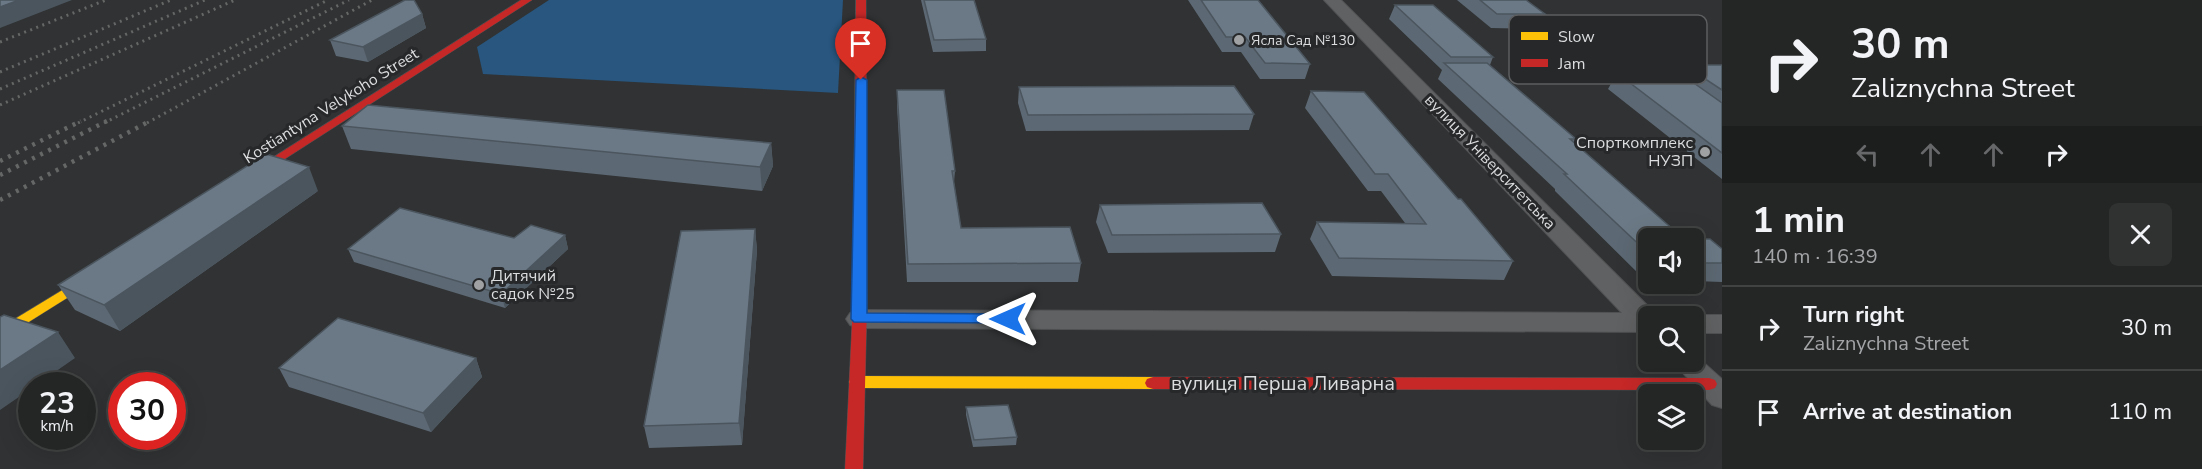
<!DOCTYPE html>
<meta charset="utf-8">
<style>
:root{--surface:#242626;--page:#303232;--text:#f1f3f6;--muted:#a3a5a7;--line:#414343}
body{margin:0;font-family:"Nunito Sans",sans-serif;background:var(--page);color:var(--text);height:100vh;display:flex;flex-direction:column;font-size:22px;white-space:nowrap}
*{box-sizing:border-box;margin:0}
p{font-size:20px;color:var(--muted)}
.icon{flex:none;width:33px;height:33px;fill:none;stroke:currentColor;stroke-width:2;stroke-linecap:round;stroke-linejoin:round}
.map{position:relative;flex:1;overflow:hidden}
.panel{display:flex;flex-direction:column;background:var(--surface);width:480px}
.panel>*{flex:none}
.guide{background:#242626;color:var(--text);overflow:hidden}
.controls{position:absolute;left:1638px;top:228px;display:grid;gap:12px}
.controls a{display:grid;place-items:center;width:66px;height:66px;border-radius:9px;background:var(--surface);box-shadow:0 6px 24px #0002,0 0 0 2px var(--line);font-size:30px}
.speed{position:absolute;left:18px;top:372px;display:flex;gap:12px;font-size:30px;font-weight:700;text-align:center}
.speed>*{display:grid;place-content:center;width:78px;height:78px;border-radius:50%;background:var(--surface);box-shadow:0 6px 24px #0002,0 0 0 2px var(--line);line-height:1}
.speed small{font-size:15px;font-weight:400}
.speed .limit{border:9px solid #d22;background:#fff;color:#111}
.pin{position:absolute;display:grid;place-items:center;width:51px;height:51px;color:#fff;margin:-62px -26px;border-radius:50% 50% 50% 0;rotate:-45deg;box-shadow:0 0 6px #0007}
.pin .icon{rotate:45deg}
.me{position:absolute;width:66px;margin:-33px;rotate:270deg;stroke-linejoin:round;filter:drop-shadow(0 0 4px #0008)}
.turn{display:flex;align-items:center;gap:21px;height:126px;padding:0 30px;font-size:27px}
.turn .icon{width:78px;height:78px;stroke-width:2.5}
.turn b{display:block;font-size:42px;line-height:51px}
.lanes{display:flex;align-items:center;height:57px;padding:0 30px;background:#0003;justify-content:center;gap:30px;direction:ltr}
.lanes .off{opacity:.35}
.round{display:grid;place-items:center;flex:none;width:63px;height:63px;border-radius:9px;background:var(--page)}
.headline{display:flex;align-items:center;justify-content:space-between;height:102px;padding:0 30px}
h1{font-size:36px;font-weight:700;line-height:45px}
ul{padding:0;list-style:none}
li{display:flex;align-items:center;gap:18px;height:84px;padding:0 30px;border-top:2px solid var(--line)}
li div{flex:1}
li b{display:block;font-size:22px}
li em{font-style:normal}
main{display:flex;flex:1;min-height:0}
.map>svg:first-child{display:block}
</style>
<main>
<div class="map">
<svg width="1722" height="469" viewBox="0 0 1722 469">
<rect width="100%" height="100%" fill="#303233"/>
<path fill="#28567e" d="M549,0H843L838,93L483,74L477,47Z"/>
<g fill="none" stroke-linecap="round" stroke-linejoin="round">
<g stroke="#4f5152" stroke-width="2">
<g id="street">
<path d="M1324,0H1341L1658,316H1648V332L859,328L850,325L846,319L850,313L859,310L1622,313Z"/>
<path d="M1694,315H1722V333H1694V316H1688Z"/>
<path d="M1694,354L1722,379V408L1712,405L1673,362H1694Z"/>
</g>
</g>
<g stroke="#4f5152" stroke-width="1">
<g id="slow">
<path d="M102,266L107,267L109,270L107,273L0,340V328Z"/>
<path d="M857,376L1153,377L1159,379L1161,383L1159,387L1153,389L857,388L851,386L849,382L851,378Z"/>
</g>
</g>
<g stroke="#4f5152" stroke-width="1">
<g id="jam">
<path d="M521,0H532L246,184L242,185L236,181Z"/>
<path d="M856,0H866L867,303L863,469H845L853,303Z"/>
<path d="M1153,377L1709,378L1715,380L1717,384L1715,388L1709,390L1153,389L1147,387L1145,383L1147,379Z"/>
</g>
</g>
<use href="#street" fill="#606162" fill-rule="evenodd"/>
<use href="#slow" fill="#ffc107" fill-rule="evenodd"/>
<use href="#jam" fill="#c62828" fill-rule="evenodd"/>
<g stroke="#656666" stroke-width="3" stroke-dasharray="2 4.5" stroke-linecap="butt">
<path d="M0,42L106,0"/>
<path d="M0,72L171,0"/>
<path d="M0,89L205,0"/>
<path d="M0,105L235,0"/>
<path d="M78,123L328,0"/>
<path d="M104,123L349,0"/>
<path d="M147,123L372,0"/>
</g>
<g stroke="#656666" stroke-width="4.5" stroke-dasharray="3 6" stroke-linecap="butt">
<path d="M0,161L81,121"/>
<path d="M0,175L107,121"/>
<path d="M0,200L150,121"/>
</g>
</g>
<g fill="#5c6873">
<path d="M921,0H974L986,39V51L933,52Z"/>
<path d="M1188,0H1258L1310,64L1305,79H1260L1241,52H1222Z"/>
<path d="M1457,0H1526L1545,14L1538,29L1491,28Z"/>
<path d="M1395,5L1493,57L1490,65L1576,139L1574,142L1648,238V281H1646L1555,191V189L1438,79L1442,70L1389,19Z"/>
<path d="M422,14L426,28L368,62L336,56L330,40Z"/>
<path d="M1684,65H1722V179L1608,89L1617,73L1679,74Z"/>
<path d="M1019,87L1254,114L1249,130L1026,131L1018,103Z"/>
<path d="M897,90L955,171L954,182L961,228L1081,263L1078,282H907L897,106Z"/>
<path d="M1311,91L1458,199L1513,261L1504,280L1332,276L1310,239L1317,222L1405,223L1381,191H1368L1305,108Z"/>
<path d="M342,126L771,143L773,166L762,191L351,149Z"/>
<path d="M318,191L120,331L75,310L58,285Z"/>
<path d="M1100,205L1281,234L1275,252L1108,253L1096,222Z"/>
<path d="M755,229L757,250L742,445L649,448L644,426Z"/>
<path d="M565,235L568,249L505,308L354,262L348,249Z"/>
<path d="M1694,239L1722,249V282L1694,281Z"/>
<path d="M476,358L482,377L431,432L289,387L279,368Z"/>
<path d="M966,407L1017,437L1016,445L973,447L966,415Z"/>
</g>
<g fill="#4b555e">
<path d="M19,0H72L0,28V7Z"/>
<path d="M422,14L426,28L368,62L363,47Z"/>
<path d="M771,143L773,166L762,191L760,167Z"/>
<path d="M309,167L318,191L120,331L104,305Z"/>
<path d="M755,229L757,250L742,445L739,423Z"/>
<path d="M565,235L568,249L505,308L501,294Z"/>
<path d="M58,332L75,358L35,386H32V388L0,410V370Z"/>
<path d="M476,358L482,377L431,432L423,413Z"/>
</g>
<g fill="#6b7986" stroke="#4b555e" stroke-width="1.5">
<path d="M0,0H19L0,7Z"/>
<path d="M405,0H414L422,14L363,47L330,40Z"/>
<path d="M924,0H974L986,39L934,40Z"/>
<path d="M1201,0H1258L1310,64L1265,63L1245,37H1226Z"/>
<path d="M1480,0H1526L1545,14H1497Z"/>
<path d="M1395,5H1433L1493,57H1451Z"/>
<path d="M1444,63H1487L1576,139H1570L1683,238H1690H1648V253L1564,174H1567Z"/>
<path d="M1684,65H1722V90Z"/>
<path d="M1617,73L1681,74L1722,103V153Z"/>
<path d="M1234,86L1254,114L1028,115L1019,87Z"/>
<path d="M897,90H944L955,171H952L961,228L1070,227L1081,263L908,264Z"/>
<path d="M1311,91L1364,92L1458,199H1461L1513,261L1339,258L1317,222L1426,224L1388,174H1375Z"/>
<path d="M368,105L771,143L760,167L342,126Z"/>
<path d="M266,154L309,167L104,305L58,285Z"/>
<path d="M1262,203L1281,234L1112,235L1100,205Z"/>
<path d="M400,208L514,238L531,225L565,235L501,294L348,249Z"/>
<path d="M755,229L739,423L644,426L681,231Z"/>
<path d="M1694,239H1710L1722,249V263H1694Z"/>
<path d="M4,315L58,332L0,370V317Z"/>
<path d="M338,318L476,358L423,413L279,368Z"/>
<path d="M1008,405L1017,437L974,440L966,407Z"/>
</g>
<path fill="#1a73e8" stroke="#114b97" stroke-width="1.5" d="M861,77L867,80V313L1008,314L1013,316L1016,319L1013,323L854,322L851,319L856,80Z"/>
<g fill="#9fa1a2" stroke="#26282a" stroke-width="2">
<circle cx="1239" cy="40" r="6"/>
<circle cx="1705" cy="152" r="6"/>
<circle cx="479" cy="285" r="6"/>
</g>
<g text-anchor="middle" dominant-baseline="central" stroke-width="6" stroke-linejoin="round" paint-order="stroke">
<g font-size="14" fill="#dbddde" stroke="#26282a" text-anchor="start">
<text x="1251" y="40">Ясла Сад №130</text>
</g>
<g font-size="16" fill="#dbddde" stroke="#26282a">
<text transform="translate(331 106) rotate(-32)">Kostiantyna Velykoho Street</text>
<text transform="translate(1490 162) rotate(46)">вулиця Університетська</text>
</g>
<g font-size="16" fill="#dbddde" stroke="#26282a" text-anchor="end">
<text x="1693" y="143">Спорткомплекс<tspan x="1693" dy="18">НУЗП</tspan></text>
<text x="491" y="276" text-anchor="start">Дитячий<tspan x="491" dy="18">садок №25</tspan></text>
</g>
<g font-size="20" fill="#dbddde" stroke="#26282a">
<text x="1283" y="383">вулиця Перша Ливарна</text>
</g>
</g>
<rect x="1509" y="15" width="198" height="69" rx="9" fill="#26282a" stroke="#5c5e60" stroke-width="1.5"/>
<rect x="1521" y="32" width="27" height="8" fill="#ffc107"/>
<rect x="1521" y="59" width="27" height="8" fill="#c62828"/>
<g font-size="16" fill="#dbddde">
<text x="1558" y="42">Slow</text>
<text x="1558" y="69">Jam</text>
</g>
</svg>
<div class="controls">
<a><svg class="icon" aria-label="sound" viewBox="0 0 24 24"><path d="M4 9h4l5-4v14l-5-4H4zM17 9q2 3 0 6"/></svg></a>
<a><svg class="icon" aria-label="search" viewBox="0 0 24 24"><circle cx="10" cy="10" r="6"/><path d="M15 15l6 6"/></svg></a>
<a><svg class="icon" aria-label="layers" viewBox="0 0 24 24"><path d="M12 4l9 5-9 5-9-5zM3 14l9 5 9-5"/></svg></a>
</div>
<div class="speed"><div>23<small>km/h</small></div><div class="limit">30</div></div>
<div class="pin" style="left:861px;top:80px;background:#d93025"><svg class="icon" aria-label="arrive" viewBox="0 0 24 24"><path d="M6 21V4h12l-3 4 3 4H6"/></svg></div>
<svg class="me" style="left:1008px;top:319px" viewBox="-20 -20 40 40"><path d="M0-17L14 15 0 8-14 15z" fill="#1a73e8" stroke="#fff" stroke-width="4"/></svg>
</div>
<section class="panel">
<div class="guide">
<div class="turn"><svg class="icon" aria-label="right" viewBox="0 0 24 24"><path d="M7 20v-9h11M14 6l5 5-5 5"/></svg><div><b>30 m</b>Zaliznychna Street</div></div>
<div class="lanes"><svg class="icon off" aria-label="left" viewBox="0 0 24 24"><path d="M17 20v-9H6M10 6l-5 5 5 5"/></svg><svg class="icon off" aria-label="ahead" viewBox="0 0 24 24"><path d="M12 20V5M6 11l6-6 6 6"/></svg><svg class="icon off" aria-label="ahead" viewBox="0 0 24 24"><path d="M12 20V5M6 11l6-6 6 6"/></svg><svg class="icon" aria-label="right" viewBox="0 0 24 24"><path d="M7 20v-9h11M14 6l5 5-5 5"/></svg></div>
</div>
<div class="headline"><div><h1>1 min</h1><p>140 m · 16:39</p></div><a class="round"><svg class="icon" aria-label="close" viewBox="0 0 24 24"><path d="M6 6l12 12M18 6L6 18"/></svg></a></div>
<ul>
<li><svg class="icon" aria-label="right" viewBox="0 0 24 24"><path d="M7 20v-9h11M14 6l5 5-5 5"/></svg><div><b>Turn right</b><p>Zaliznychna Street</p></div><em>30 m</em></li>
<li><svg class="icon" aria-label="arrive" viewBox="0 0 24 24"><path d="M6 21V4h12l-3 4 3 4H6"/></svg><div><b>Arrive at destination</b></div><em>110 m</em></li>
</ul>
</section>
</main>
